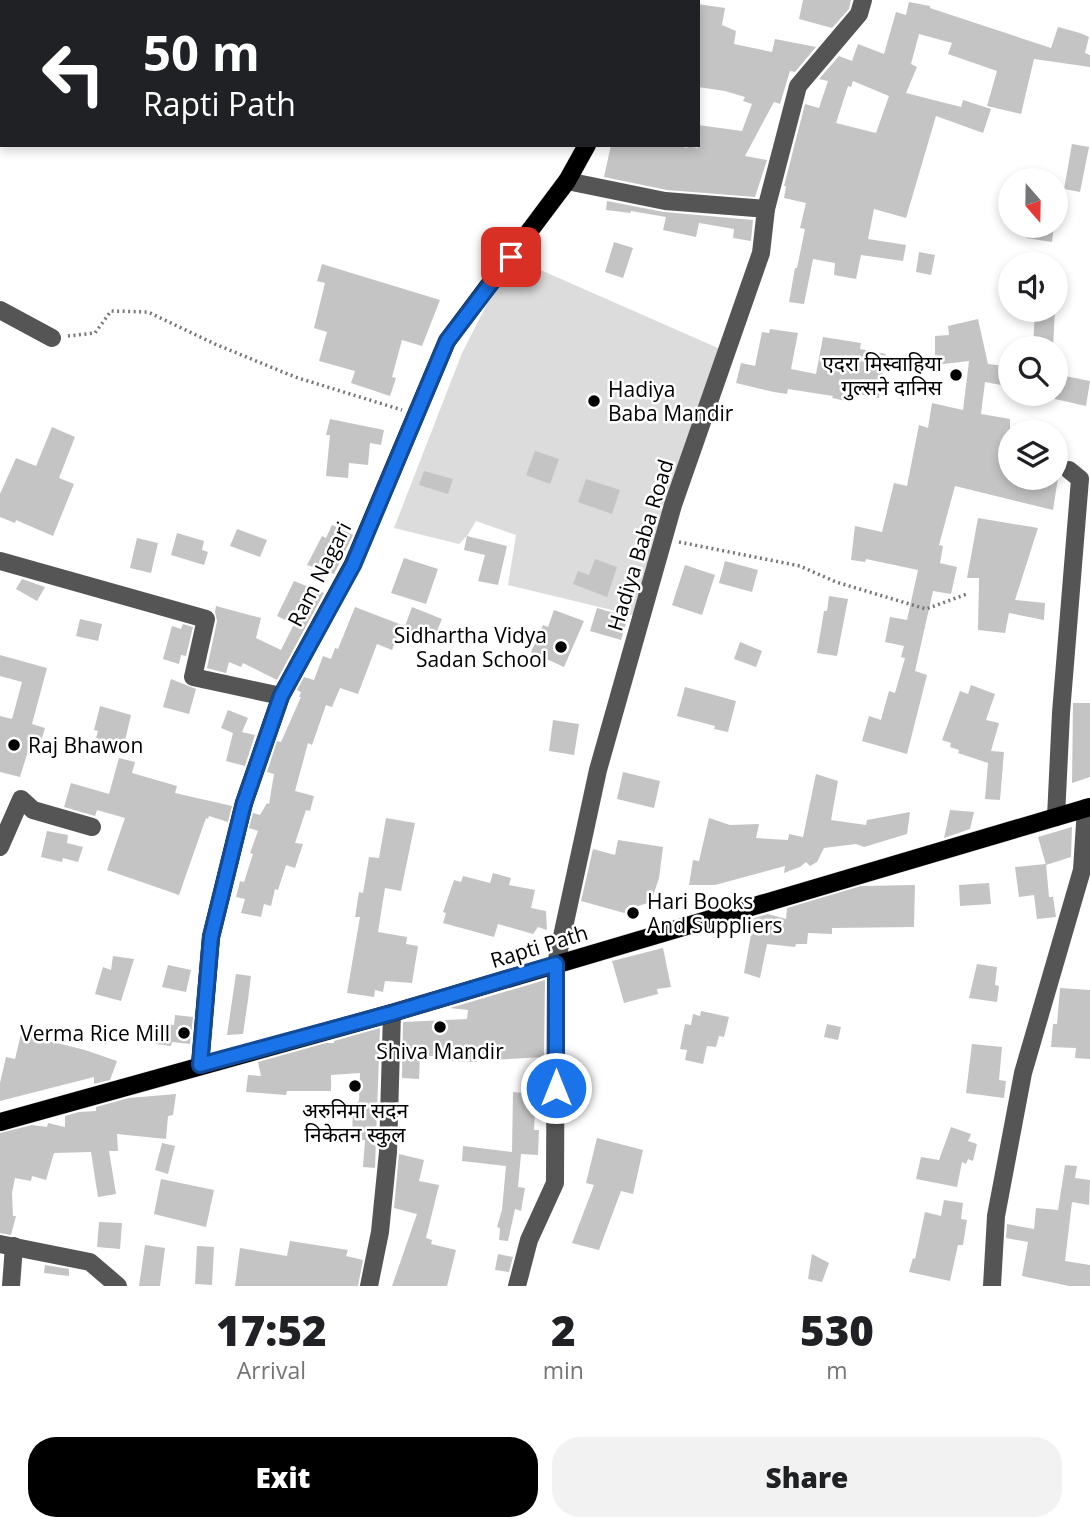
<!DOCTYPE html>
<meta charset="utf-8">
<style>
:root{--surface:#fff;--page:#f2f2f2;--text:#202124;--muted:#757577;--accent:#000}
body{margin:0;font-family:"Open Sans","Noto Sans Devanagari",sans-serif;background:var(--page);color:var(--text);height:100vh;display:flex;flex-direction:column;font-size:26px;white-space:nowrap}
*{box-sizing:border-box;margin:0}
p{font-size:23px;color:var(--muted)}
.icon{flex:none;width:38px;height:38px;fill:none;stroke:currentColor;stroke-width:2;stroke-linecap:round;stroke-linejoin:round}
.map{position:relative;height:1286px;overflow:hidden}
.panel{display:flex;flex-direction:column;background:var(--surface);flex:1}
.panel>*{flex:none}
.hud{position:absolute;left:0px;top:0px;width:700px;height:147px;box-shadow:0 4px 10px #0003;background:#202124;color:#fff;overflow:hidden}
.needle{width:46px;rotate:160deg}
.tools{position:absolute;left:998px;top:168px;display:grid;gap:14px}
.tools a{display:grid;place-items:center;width:70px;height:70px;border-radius:50%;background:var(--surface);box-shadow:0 4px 10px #0003;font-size:35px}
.pin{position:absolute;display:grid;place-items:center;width:60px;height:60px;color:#fff;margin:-30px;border-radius:14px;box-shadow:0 4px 10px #0006}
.me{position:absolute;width:77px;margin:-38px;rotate:0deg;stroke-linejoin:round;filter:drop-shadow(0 0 5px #0008)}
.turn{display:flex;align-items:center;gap:24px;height:147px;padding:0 28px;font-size:32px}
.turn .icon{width:91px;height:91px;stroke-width:2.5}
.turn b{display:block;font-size:49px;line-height:60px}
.eta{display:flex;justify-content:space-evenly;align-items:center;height:119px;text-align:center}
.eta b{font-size:42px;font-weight:800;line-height:49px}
.action{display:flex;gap:14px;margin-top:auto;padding:14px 28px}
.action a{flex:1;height:80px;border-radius:28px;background:var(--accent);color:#fff;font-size:28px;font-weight:800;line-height:80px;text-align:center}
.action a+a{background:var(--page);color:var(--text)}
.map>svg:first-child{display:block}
</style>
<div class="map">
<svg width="1090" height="1286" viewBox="0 0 1090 1286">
<rect width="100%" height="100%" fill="#fff"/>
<path fill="#dcdcdc" d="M511,257L727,352L641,617L508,585L516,535L476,521L467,536L459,544L394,528L462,353Z"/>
<g fill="#c4c4c4" fill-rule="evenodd">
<path d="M803,0H851L849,9L832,28L799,19Z"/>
<path d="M909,2L930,6V8L1051,48L1058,27L1080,33L1089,37L1085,53L1090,55V67L1034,59L1021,114L987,106L997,71L948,54L952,43L919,34L911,64L917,67L906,93L961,107L963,100L991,109L983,133L936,116L906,218L874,209L868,239L906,245L903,261L861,255L856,279L834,275L835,263L813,259L804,304L789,302L795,268H797L805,229L800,228L806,203L784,198L786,186H784L805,104L819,108L828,81L819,79L839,56L852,61L858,44L884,54L896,12L906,15ZM853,81L889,96L876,133L836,123L848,86L851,87Z"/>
<path d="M698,4L725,8L722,25L736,31L734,44L772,52L775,39L816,47L795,72L790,71L780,104L774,102L745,156L767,160L755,197L667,190L604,177L611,145H676L687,148L688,146L698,148V125L742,131L752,104L743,101L745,97L725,91L698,87Z"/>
<path d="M1072,144L1089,147L1080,192L1064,189Z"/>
<path d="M607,201L664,212L753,220L751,241L733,238L734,229L699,223L696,237L663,230L666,217L631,211L630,213L606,210Z"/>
<path d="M1028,226H1054L1052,242L1026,238Z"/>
<path d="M614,242L633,248L623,278L605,272Z"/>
<path d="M919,252L935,255L931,275L916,272Z"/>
<path d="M322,264L440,300L422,346L402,340L392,377L396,378L390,396L351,383L355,371L319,361L327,332L314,328L325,283L317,281Z"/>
<path d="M1035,310H1055L1053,348H1033Z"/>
<path d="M978,319L988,364L1004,366L1001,385L985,382L981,414L1010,419V478H1058L1053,510L955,486L939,545L943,546L940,563L957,567L951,594L933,591L915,671L927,675L907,754L862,741L869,716L881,720L889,691L895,693L905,658L901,657L904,646L885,642L890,617L907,620L918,570L866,559L865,562L851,560L855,526L882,532L894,483L907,486L919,425L928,428L932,403L963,410L969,361L935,365V336L949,335L948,326Z"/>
<path d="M770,329L798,333L791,369L816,374L823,337L861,343L860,349L886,354L879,398L852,393L851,402L832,398L833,396L788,389L787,394L774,392L736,383L741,363L755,366L762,332L769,333Z"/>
<path d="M1055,374L1090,381L1086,406L1055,399Z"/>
<path d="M330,419L384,430L381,445L370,443L368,465L349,463L348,478L326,476L330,435H326Z"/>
<path d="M52,427L75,437L59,478L74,484L53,536L16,520L15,523L0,517V494L16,458L36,466Z"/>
<path d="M535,451L559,459L550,484L526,475Z"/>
<path d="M424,471L453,479L448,494L419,485Z"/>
<path d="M586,479L620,490L612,514L578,502Z"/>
<path d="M978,518L1038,528L1015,600L1045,603L1044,620L1009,613L1005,633L978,630L979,578H967Z"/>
<path d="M649,521L656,523L648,551L640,548Z"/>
<path d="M332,525L353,535L334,574L307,565L322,536L326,538Z"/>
<path d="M237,529L267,540L260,557L230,546Z"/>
<path d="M177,533L204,541L202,550L208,552L204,565L171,555Z"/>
<path d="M467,536L507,546L498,585L478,581L485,555L464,550Z"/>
<path d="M137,538L158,543L151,573L130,568Z"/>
<path d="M404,558L438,569L426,604L391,593Z"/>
<path d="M595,559L617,567L607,597L573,584L578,571L589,575Z"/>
<path d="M725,561L758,570L752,592L719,583Z"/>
<path d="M685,565L715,575L702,615L672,605Z"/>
<path d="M22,579L45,587L37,601L16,589Z"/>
<path d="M294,581L324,593L277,680L243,663L241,667L229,662L226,673L207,668L217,621L215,612L216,606L261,618L256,638L281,650L294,624L277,616Z"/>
<path d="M829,596L848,599L837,656L817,653L824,611H827Z"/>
<path d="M355,607L402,625L392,650L377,644L358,694L340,688L332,707L326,705L312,745L308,743L295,791L314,796L310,811L306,810L295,843L303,844L295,868L286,865L278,890L275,889L271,906L264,904L261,917L241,913L245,899L236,897L240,881L244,882L253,854L250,853L258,831L249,828L253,813L260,815L267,803L269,804L274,774L267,772L277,741L281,742L301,697H299L301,692L297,690L304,677L314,680L323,656L331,659L335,648L338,649Z"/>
<path d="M412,607L442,619L435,636L430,635L429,639L404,629Z"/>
<path d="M597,608L628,617L621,640L590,631Z"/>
<path d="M554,610L584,621L564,667L531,652L543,625L548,627Z"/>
<path d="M80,619L102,624L98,641L76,636Z"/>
<path d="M183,624L193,627L186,656L181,655L179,664L163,659L172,626L181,629Z"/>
<path d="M740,642L762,651L756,667L734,659Z"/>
<path d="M0,655L47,668L32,724L45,728L41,741L32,738L20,777L0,772V716L12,719L22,682L0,676Z"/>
<path d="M171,679L196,689L189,714L163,707Z"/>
<path d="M971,685L995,694L986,720L999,723L991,751L1004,752L1000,800L985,799L988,763L958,753L959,750L950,747L951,743L942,740L960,691L968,694Z"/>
<path d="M685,687L736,701L728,732L714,729L715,726L677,716Z"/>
<path d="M1073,703H1090V777L1072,783Z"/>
<path d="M100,706L131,715L124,745L96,738L98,731L94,730Z"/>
<path d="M228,710L248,718L242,732L255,735L245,766L226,761L233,733L221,728Z"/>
<path d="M553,720L579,724L574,755L549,751Z"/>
<path d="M119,758L135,762L132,773L177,786L175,793L232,806L228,822L209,816L208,819L206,818L179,895L107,870L125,818L97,810L95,816L64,807L71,783L109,794Z"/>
<path d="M623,772L660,781L654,808L617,799Z"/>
<path d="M816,774L838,781L831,820L866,825L867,820L910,812L907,834L864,847L856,844L824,848L817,862L810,866L806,862L800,867L784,873L785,866L715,885H689L693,860L699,861L709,818L730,825L759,824L756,838L788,840L789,834L803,837Z"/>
<path d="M950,810L974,812L970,829L944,838Z"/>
<path d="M386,818L415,823L401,891L385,888L378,932L407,937L406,944L418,946L412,983L385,981L383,992L375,990L374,997L347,993L360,917H355L359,892L363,893L369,857L379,858Z"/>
<path d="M1072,827L1071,857L1046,865L1038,837Z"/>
<path d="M47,831L68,835L67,843L83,847L78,862L63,858L62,862L41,857Z"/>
<path d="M618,840L663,847L659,878L651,902L638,906L635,916L581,901L593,849L615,855Z"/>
<path d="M1046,864L1049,897H1053L1056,917L1037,919L1034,895L1019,897L1015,867Z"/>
<path d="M493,873L511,878L509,885L535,890L531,908L546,911L547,930L538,927L533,934L498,924L494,937L443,923L446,913L443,912L454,880L461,882L463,876L490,883Z"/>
<path d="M989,883L991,904L960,906L959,885Z"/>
<path d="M915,885L914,927L832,928V934L808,933L807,944H796L795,947L767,944L760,978L744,973L754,918L768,914L786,919L787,908L861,886Z"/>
<path d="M663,948L671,987L657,989L658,994L624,1003L612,961Z"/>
<path d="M113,956L134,959L121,1001L95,994L103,967L111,970Z"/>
<path d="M977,964L997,967L995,985L999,986L997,1002L969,998Z"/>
<path d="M168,965L191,970L186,992L162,987Z"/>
<path d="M236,974L251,976L248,1000L243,1034L227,1035Z"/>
<path d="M545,980L544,1057L493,1060L477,1058V1062L452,1061V1056H420L419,1079L402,1078L403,1022L467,1019L468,1010L450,1008Z"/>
<path d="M1060,988L1090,990V1059L1075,1058L1076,1048L1051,1047L1053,1024H1057Z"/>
<path d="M701,1011L729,1017L724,1037L719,1036L716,1047L707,1046L703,1064L685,1060L687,1050L680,1049L685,1024L691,1025L693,1014L700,1016Z"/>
<path d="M175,1015L193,1017L190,1044L172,1042L171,1046L156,1044L159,1023L174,1025Z"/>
<path d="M827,1024L841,1027L838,1040L824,1037Z"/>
<path d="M380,1028L375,1168L363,1167L365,1140H352L353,1105L359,1101L360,1073L331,1075V1091H287L286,1095L246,1092L248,1075L261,1076L258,1062L326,1043H334V1041Z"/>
<path d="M21,1034L85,1050L117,1061L110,1080L94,1084V1077L0,1101V1083L6,1057L15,1059Z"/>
<path d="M972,1044L1002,1047L999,1080L1006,1081L1004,1098L966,1093Z"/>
<path d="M513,1092L536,1094L534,1130H539L538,1155L521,1154L518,1187L525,1188L521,1211L515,1209L508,1241L499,1240L500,1228L497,1227L502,1210L506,1166L462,1161L463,1146L512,1152Z"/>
<path d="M176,1094L173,1115L168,1116L166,1139L117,1134L118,1151H109L116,1194L98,1197L91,1152L54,1153L46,1180L32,1176L31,1181L15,1178L12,1193L13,1216H16L11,1235L0,1233V1133L32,1125L47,1127L48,1123L65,1127V1116L79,1112L96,1111V1107L129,1098Z"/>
<path d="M951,1127L971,1134L968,1141L977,1144L973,1161L968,1159L966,1164L962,1162L957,1187L916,1179L921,1157L939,1160Z"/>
<path d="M597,1138L643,1150L633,1194L621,1191L599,1250L572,1243L594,1185L586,1183Z"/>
<path d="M162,1143L175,1146L168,1174L155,1170Z"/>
<path d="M399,1154L424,1160L419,1181L439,1185L426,1238L432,1240L431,1244L456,1250L447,1286H392L417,1214L394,1208Z"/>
<path d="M1065,1165L1077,1166L1075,1178L1090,1180L1089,1205L1072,1202L1065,1261L1090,1265V1286H1069L1022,1276L1028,1242L1006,1238L1007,1224L1034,1229L1036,1208L1058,1210Z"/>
<path d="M161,1179L214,1190L206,1227L154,1214Z"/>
<path d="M944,1200L963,1203L961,1219L967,1220L963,1245H958L950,1281L909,1272L913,1258L915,1259L925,1212L941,1216Z"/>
<path d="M99,1222L122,1223L120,1249L97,1247Z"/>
<path d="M290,1241L348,1250L346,1256L363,1260L358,1286H235L240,1248L287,1256Z"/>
<path d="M145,1245L165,1248L160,1286H139Z"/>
<path d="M197,1246L214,1247L212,1285L195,1284Z"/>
<path d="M498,1254L513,1257L509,1272L495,1270Z"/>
<path d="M812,1254L829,1263L822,1282L808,1279Z"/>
<path d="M45,1265L69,1269V1276L44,1273Z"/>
</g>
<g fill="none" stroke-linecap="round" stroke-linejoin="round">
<g stroke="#dbdbdb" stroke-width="19">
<g id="major">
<path d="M656,2L657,0"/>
<path d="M200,1065L211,937L244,803L281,696L353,564L447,341L567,181L587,145"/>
<path d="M0,1122L392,1013L1090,807"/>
</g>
</g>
<g stroke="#777" stroke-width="3.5" stroke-dasharray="2 3.5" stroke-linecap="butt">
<path d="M581,2V0"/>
<path d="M68,336L95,333L111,311L148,312L215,344L295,377L402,410"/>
<path d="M679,542L800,566L836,582L926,609L967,594"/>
</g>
<g stroke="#555" stroke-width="18">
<path d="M567,181L665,201L766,209"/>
<path d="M0,310L52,338"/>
<path d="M0,561L206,619L193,677L281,696"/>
<path d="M1056,817L1061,713L1080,479L1069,470"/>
<path d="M0,847L21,799L33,810L92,827"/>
<path d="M0,1244L90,1262L118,1286"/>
<path d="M11,1286L14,1246"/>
<path d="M369,1286L380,1232L388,1152L392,1013"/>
<path d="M517,1286L529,1240L555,1183L556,964L598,770L673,505L761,253L766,209L798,86L859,14L863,0"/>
<path d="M992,1286L996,1216L1023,1073L1082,870L1086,808"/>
</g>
<use href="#major" stroke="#000" stroke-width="18"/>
</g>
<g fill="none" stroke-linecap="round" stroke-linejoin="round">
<g stroke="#114b97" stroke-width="18">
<path id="route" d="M511,257L447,341L353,565L281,696L244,803L211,937L200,1065L392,1013L556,964V1088"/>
</g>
<use href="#route" stroke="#1a73e8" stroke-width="12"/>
</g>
<g fill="#000" stroke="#fff" stroke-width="2.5">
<circle cx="956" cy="375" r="7"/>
<circle cx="594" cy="401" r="7"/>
<circle cx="561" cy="647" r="7"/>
<circle cx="14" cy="745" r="7"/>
<circle cx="633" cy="913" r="7"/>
<circle cx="440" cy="1027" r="7"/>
<circle cx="184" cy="1033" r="7"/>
<circle cx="355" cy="1086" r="7"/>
</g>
<g text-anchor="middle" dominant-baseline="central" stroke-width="5" stroke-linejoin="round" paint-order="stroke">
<g font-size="21" fill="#000" stroke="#fff" text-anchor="end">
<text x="942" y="363">एदरा मिस्वाहिया<tspan x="942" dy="24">गुल्सने दानिस</tspan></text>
<text x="608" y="389" text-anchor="start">Hadiya<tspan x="608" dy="24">Baba Mandir</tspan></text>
<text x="547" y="635">Sidhartha Vidya<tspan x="547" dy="24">Sadan School</tspan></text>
<text x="28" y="745" text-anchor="start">Raj Bhawon</text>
<text x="647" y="901" text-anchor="start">Hari Books<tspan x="647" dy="24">And Suppliers</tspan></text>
<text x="170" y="1033">Verma Rice Mill</text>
<text x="440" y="1051" text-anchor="middle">Shiva Mandir</text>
<text x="355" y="1110" text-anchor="middle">अरुनिमा सदन<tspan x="355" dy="24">निकेतन स्कुल</tspan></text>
</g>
<g font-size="21" fill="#000" stroke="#fff">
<text transform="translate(640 545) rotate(-73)">Hadiya Baba Road</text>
<text transform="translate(319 574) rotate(-63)">Ram Nagari</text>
<text transform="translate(539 946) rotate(-17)">Rapti Path</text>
</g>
</g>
</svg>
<div class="tools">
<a><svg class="needle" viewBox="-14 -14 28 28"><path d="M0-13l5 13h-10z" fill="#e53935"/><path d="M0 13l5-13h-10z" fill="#757577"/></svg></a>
<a><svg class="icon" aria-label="sound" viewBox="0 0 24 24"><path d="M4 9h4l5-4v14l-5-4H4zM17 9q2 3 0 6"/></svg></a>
<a><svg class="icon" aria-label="search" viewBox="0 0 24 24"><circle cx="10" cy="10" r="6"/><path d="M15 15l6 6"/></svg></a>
<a><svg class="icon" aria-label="layers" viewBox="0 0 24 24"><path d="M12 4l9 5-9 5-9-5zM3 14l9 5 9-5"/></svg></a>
</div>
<div class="pin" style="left:511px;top:257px;background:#d93025"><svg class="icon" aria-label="arrive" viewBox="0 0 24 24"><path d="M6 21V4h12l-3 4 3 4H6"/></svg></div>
<svg class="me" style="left:556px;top:1088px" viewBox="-20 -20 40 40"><circle r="17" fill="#1a73e8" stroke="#fff" stroke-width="3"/><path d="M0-11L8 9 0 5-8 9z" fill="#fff"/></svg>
<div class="hud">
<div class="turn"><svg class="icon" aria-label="left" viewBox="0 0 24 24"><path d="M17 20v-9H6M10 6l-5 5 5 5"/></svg><div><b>50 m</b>Rapti Path</div></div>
</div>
</div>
<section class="panel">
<div class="eta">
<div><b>17:52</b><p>Arrival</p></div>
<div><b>2</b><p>min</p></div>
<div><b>530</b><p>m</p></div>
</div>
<div class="action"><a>Exit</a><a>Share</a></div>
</section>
